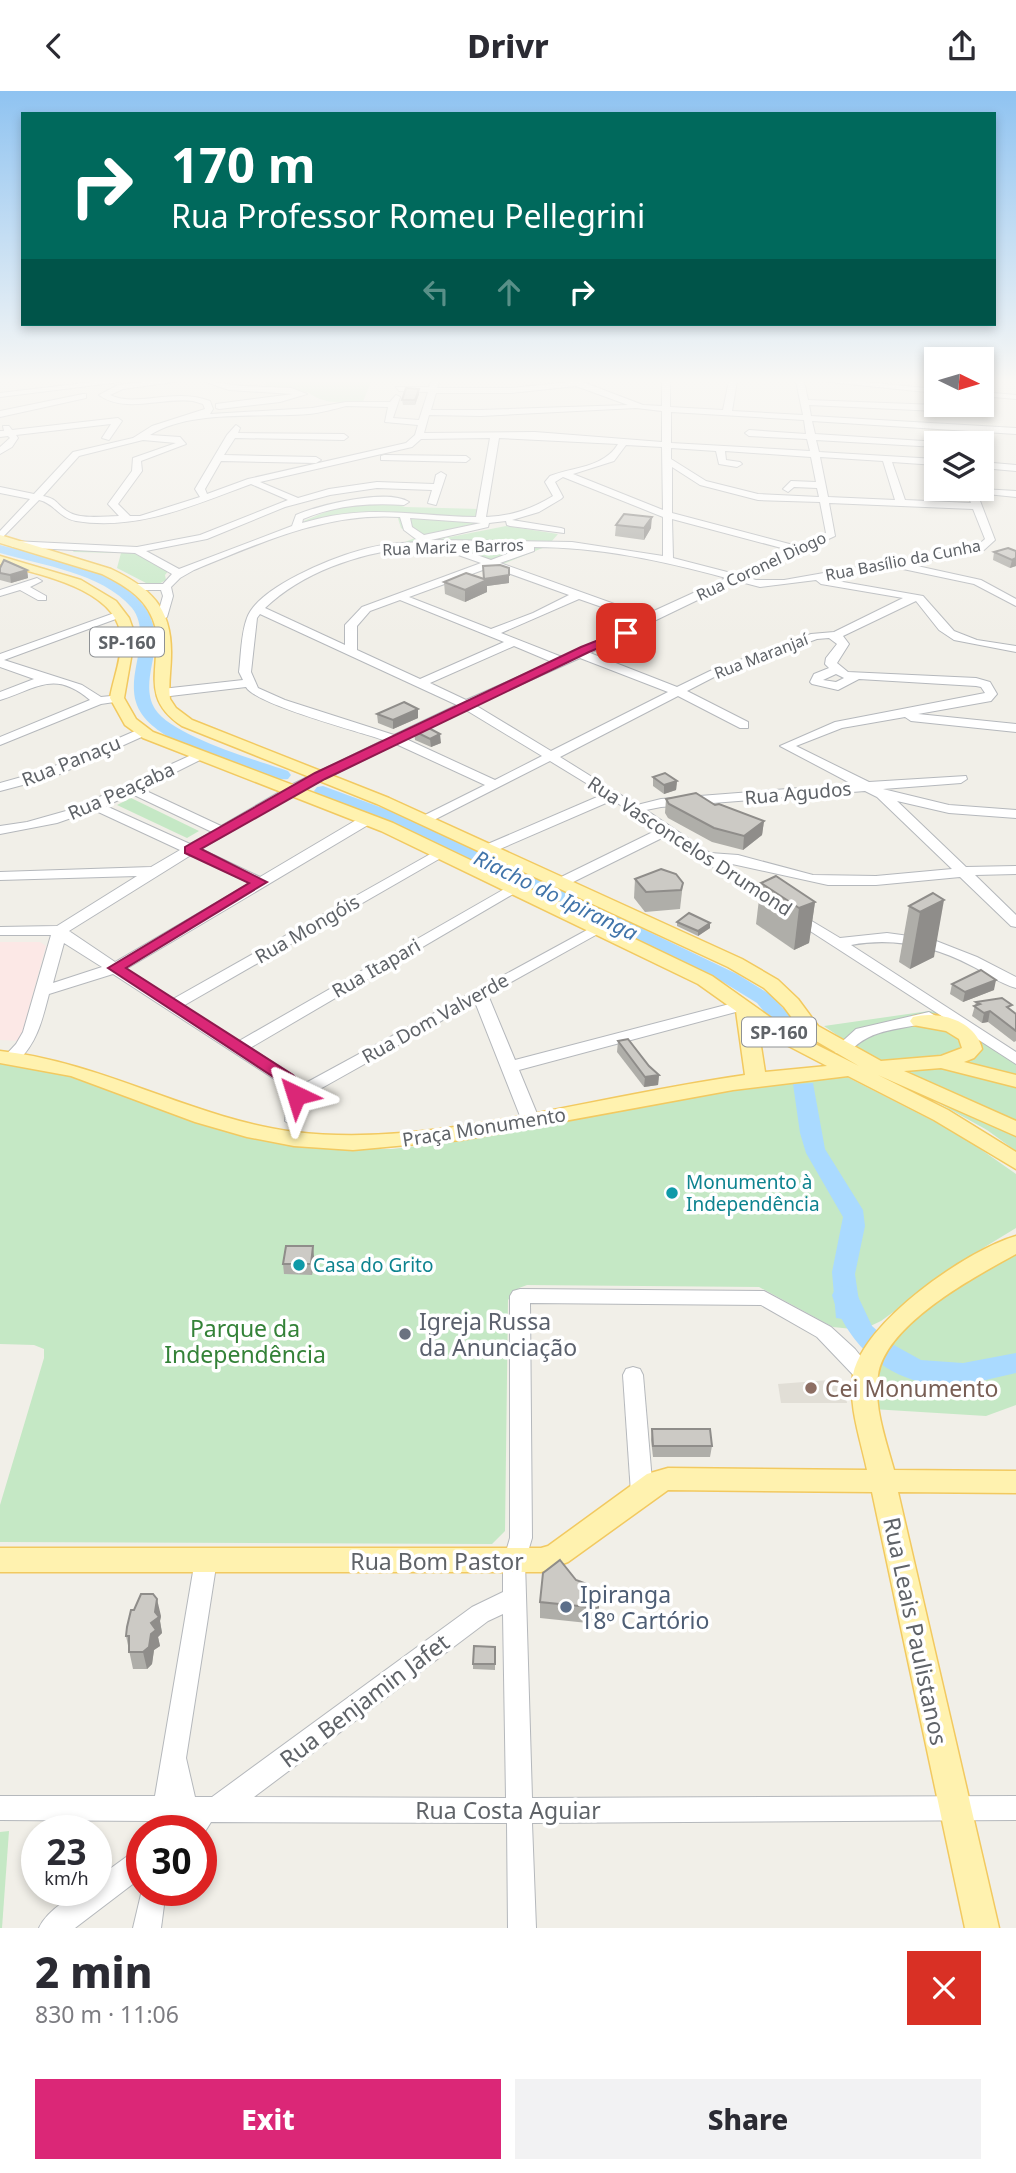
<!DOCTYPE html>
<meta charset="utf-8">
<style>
:root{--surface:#fff;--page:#f2f2f3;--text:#2b2b33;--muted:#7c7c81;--accent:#db2777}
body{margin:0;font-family:"Noto Sans",sans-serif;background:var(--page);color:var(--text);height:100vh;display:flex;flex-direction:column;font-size:26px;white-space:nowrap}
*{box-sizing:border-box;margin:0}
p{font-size:23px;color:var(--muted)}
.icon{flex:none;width:38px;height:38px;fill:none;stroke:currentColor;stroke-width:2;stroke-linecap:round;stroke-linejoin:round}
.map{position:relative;height:1837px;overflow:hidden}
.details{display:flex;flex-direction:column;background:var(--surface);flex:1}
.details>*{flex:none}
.guide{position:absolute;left:21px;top:21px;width:975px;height:214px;border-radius:0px;box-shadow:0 4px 10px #0003;background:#00695c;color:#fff;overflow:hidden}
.needle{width:46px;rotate:95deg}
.controls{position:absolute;left:924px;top:256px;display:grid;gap:14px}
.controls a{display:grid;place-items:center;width:70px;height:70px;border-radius:0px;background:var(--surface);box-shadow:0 4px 10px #0003;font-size:35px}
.speed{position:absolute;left:21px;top:1724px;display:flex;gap:14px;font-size:35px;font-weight:700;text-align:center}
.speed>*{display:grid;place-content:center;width:91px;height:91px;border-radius:50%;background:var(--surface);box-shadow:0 4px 10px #0003;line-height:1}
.speed small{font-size:18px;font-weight:400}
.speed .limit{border:10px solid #d22;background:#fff;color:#111}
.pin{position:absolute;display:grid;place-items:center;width:60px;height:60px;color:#fff;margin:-30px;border-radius:14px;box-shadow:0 4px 10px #0006}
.me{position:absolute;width:77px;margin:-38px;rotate:319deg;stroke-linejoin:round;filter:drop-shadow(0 0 5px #0008)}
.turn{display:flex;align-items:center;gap:24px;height:147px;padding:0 35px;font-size:32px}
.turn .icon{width:91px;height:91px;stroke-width:2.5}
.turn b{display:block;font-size:49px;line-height:60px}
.lanes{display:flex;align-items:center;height:66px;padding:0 35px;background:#0003;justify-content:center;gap:35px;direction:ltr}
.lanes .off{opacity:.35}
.round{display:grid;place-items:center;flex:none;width:74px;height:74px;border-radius:0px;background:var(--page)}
.head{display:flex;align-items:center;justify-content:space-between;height:119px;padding:0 35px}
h1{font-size:42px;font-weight:800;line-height:52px}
.button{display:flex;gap:14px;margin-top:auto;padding:14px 35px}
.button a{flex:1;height:80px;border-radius:0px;background:var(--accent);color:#fff;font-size:28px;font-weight:800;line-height:80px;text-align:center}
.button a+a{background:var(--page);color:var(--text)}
header{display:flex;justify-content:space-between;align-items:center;height:91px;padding:0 35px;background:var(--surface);font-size:32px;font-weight:800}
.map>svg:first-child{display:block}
</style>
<header><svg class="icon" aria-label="back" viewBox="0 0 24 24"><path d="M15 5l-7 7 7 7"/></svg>Drivr<svg class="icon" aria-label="share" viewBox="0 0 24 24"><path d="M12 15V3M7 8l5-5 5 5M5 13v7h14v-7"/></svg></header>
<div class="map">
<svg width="1016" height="1837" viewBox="0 0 1016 1837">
<rect width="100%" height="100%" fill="#f1efe8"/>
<path fill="#e1ded6" d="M842,1288L847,1312H781L778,1293Z"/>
<path fill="#fce8e6" d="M0,851H40L46,855L20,950L0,949Z"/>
<g fill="#c5e8c5">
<path d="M371,290L363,311C343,311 323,314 308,301L266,295L265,291Z"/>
<path d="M392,412L405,416L480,418L477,432L425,445L431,451L555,452L503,473L446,454L382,460L415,447L401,437L396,421H362L304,433L301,431L345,413Z"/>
<path d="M506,435L558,443L552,450L435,449Z"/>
<path d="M75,458L136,459L169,479L165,484L166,489L157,494L146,492L117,477L121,462L73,461Z"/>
<path d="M131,707L199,740L187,747L117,714Z"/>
<path d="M929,920L936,921L1016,972V1060L987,1039L919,1001L824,935Z"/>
<path d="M0,970L67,980L120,999L194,1031L240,1045L322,1057L392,1058L450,1051L685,1006L760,994L847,986L959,1043L1016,1083V1137L970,1165L881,1230L862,1239L833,1236L759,1196L527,1194L519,1197L508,1209L505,1440L492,1453L0,1451V1414L44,1267V1258L34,1254L0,1253Z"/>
<path d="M1016,1160V1314L986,1325L872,1318L870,1306L885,1249L976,1183Z"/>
<path d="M9,1740L2,1837H0V1741Z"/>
</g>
<path fill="#aadaff" d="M813,992L825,1058L863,1119L865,1135L855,1183L862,1231L836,1227L832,1181L843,1126L806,1062L800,1042L793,993Z"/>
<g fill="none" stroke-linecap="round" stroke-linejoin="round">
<g fill="#aadaff" fill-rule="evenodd">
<path d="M0,454C51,467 162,484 155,555C153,575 143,599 155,618C172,645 256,669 288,680L291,684L288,688C273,691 238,674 222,668C191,656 136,641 134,600C133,584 138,569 140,553C141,540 140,527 132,517C101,481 43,475 0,462Z"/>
<path d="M323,695L418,730L737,883L771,904L790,925L786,930H772L757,912L723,891L406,738L317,704L314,700L317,696Z"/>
<path d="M845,1195L854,1197L872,1235L892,1253L921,1269L963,1272L1016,1262V1282C993,1287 970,1294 947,1294C892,1294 847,1255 832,1204L836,1197Z"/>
</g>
<g stroke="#b5b8bc" stroke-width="2">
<g id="minor">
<path d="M101,290L120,291L0,306V302Z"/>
<path d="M152,290H181L123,298L110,304C136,317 174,296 210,310L213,318L210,323L312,317L346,311H390L396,304L400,306L393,327L419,329L428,301L399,300L396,296H429L431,290H439L437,297H511L580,290L643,314L662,315V290H670V316L723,319L729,290H737L732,320L803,324L796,290H804L808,309L937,314L941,317L937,320L809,314L811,325L1016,337V343L812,330L815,343L939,351L936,352V356L816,349L819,361L936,368V374L892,371L905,409L971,412L965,397L1016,400V406L977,402L995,449L984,459L908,473L981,489L1016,508V515L974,493L903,478L898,475L826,488L923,505L954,540L977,549L1016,555V561L954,549L939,539L916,510L843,545L849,553L837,572L848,581L976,587L990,591L997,603L991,610L918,623L1016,633V641L911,630L905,626L842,637L796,655L869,691L966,685L967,688L961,692L883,698L949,714L1016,719V727L949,722L897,710L966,776L1016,775V783L975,784L1016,824V836L1011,835L960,786L876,794H828L723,771L783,812L776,816L771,815L666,745L565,795H555L553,792L555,789L657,739L613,709L493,761H483L481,758L483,755L604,703L550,670L426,733L419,729L421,726L485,694L396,653L303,699L201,758L260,786L363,725H373V731L126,878L173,908L441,757L446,758L448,761L446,764L183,915L239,950L515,792L520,793L522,796L520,799L250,957L293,984L302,994L598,833L603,834L605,837L603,840L488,904L515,969L741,910L747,912L749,915L747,918L519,979L540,1030L531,1036L522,1030L475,911L304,1007L303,1030L294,1036L285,1030L288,1004L285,995L113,883L49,903C42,930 37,952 17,971H5L3,967L16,953L23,941L51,844H0V836L57,835L137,785L0,789V781L151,776L180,759L94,719L57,732L0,743V735L27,731L73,718L198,661L204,665L202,668L142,698L221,735L293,693L384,649C360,641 255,613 246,596L162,606L156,602L162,598L243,589L239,581C241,564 241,543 247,527C258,496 332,467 361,459C380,453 401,452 420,451L404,439L400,426C327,421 260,452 194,479L180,487L171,496L173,505L167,526L162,529L157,526L163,505L161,499H136L131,496L136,493H163L172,483L135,462L13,456L8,453L13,450L137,456L200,444L288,409L251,393C194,414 138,440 76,430C59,427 54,412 39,409L0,449V440L30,408L0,402V396L34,403L73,361L133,347L152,335L205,318L203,313L193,310C163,306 125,323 99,304L118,294ZM576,295L628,314L481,319H431L436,302H511ZM346,315L388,316L385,331L418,334L415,344L406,352L248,388L207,403L205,398L221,370L316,372L321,369L316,366L224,364L235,347L344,349L348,346L344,343L238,342L240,337L236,334L227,344L195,398L200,406L140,425H130L118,413L142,380L141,370L186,353L180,346L150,344C191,318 261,327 309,323C321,322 334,318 346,315ZM636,317L662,320V351L535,341L424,342L429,324L481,325ZM671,321L804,329L806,343L749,339L745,342L749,345L807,348L810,360L671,352ZM490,347L476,426C411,425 368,412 302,432L303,428C336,414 369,412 404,414L409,411C387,397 319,414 296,424L292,435L179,478L146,460L207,448L285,416L330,404L377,397L432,399L428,412L436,414L446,384L441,381L436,384L434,393L377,391L329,398L298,407L260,391L412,356L421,348ZM499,347L618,353C604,377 572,376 550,385L545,391L553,405C531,418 512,425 486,426ZM143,349L176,352L133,367L132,380L108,413L119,425C105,425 79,429 67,420C56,413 58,408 43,405L79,365ZM626,354L662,356L663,419L573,383L614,370ZM671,357L716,360L719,373L737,376L742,373L740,371L726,369L725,360L811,366L816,391L791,390L783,398L788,401L794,396L817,397L819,406L758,403L706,390L671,368ZM820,366L883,370L895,409L828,406ZM672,376L700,394L758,409L820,411L826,442L797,455L672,422ZM563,386L663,426V465L572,451L431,449L488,436L489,432L506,430L507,434L510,435L564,442V438L561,437L512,429L539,421L561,408L563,406L555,391ZM829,412L973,418L985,448L977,455L784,489H756L746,486L835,445ZM410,427L481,432L424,444L412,436ZM672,428L789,459L735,483L673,467ZM525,456L491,469L457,457ZM534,456C600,456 663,470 726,487L645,524L500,472L534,460ZM407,457H447V460L481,472L362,516L345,534V554L265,517C303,481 357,463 407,457ZM491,476L569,504L533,522L491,538L409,506ZM816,489L821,493L903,507L834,541L811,543L710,580L677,596L590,562L630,544L631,539L652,531L737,490L760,496ZM579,508L636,528L613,539V543L562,566L501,542ZM400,509L504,551L420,588L357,559V535L370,520ZM260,523L457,614L394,644L285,609L258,597L251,581L257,527ZM829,547L837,553L826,567L825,573L829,577L814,583L810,591L812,593L838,599L859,588L976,595L981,596L985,602L835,631L780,655L852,693L661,708L637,714L560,666L678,605L740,637H748V631L687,600L718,584L817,548ZM514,555L552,571L466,609L430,592ZM580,567L668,601L551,660L475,614ZM836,583L844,587L836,591L823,589ZM466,619L542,665L495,689L406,648ZM865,700L877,706L952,778L876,785L813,784L738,764L710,762L646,719L661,716ZM131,703H132L212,741L190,753L106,715ZM191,764L250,792L115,871L69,840ZM64,852L102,876L53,892Z"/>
<path d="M203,290L242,295L291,297L307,303L280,311L219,318L216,317V313L293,303L229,299Z"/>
<path d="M820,290H854L936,298V302Z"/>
<path d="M982,301L1016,304V308L982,305Z"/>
<path d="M83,303H86V307L0,326V320Z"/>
<path d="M118,327L122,330L109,349L102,347L111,333L16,344L18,347L12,356L0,363V356L10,347L8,345L0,346V340H4L3,335H9L12,339Z"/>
<path d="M384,364L466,365L470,368L466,371L381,369V365Z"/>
<path d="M982,371L1016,374V380L982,377Z"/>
<path d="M37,487L42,490L30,496L46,505V509H38L20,499L0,505V499Z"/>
<path d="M120,520L125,523L124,525L4,569L82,594L101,606L121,604V610L101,613L0,654V646L90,609C54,578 36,598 0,609V601L34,588L0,576V563Z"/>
<path d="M142,637L146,638V644L53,686L0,700V692L43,680Z"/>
<path d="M795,820L840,847L887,842L931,848L977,866L1016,886V897C1001,893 986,882 972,875C934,855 894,846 851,854L1016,961V973L790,827L788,824L790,821Z"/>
<path d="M929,921L937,926L935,929C901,941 874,934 848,962H836L834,958L856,938Z"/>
<path d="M520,1198L764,1200L831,1236L855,1258L875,1283L872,1289L865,1291L858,1289L817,1246L761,1214L530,1212L532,1447L525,1471L532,1707L1016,1705V1729L532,1732L536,1837H508L507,1732L211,1731L201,1747V1740H177L181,1731L176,1730L175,1740H149L151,1730L0,1729V1705H155L195,1469L198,1462L206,1459L214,1462L217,1469L186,1667L195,1706H212L472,1516L503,1501V1471L510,1447V1205L513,1200ZM503,1523L506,1707L254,1706L488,1530Z"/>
<path d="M633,1276L640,1278L643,1284L653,1402L650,1408L642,1411L634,1408L631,1402L623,1284L626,1278Z"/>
<path d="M142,1757V1786L75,1837H39C47,1819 77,1799 96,1799V1788L133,1761Z"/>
<path d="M142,1799H166L161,1837H133Z"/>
</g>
</g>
<g stroke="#f2c960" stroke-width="3">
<g id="major">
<path d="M0,444L111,478C151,497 172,517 171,564C171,578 168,594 170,608L176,617L192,629L389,707L742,868L778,889L798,908L818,935L881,970L941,965L962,957L959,948L946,940L913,934L910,930L913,926C939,919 976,930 982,958L974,967L964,971L1016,984V996L941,977L904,980L1016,1030V1045L878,984L948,1019L1016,1061V1078L934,1029L848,985L733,999L461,1049L353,1059L294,1055L247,1046L195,1031L71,985L0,972V960C103,971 193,1028 295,1041C369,1050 443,1039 516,1026C592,1012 668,995 745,984L736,920L698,893L381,740L143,647L125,634L110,607C113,588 122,568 121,548C120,498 38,483 0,473V465L81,489L116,510L129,527L135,544L124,607L136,628L153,641L393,732L712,885L791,941L859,975L804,943L784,916L764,897L728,876L377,713L182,635C140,607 160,580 156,538C149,509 128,496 102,483L0,452ZM758,936L777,949L827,975L765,981Z"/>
<path d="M1016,1145V1163C974,1186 886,1233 878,1284C873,1314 886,1350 894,1379L1016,1380V1402L898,1401L999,1837H965L872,1401L668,1399L568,1471L541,1481H0V1457H541L548,1455L647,1383L668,1377L867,1379C861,1350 848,1314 853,1284C863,1231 967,1159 1016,1145Z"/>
</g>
</g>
<use href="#minor" fill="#fff" fill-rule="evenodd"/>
<use href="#major" fill="#fff2af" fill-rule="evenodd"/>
</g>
<g fill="#afaea9">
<path d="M419,303L415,314H403L402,309Z"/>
<path d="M616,434L651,437L644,449L615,445Z"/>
<path d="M1016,460V475L1010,477L993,469L994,461Z"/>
<path d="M483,475L509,492L487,495V501L465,511L445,503L444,491L483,488Z"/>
<path d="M0,477L27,479L28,487L11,492L0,489Z"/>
<path d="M418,618V627L393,638L378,632L377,623Z"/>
<path d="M414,640L441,652L431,656L415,649Z"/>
<path d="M653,686L677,690L676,699L664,703L653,695Z"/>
<path d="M666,708L715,714L764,730L762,744L743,759L712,751L668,727L665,722Z"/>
<path d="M635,788L683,792L680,818L645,821L634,807Z"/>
<path d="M761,792L815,811L809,852L794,859L756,833Z"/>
<path d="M933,802L934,866L910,878L899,871L909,815Z"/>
<path d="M677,831L710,832V837L698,845L677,835Z"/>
<path d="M952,893L994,899L963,911L950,903Z"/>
<path d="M976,911L1011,919L1016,923V950L1014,951L988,931L982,932L972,925Z"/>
<path d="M618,950L659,984L658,994L644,996L617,961Z"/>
<path d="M314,1166L312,1184L284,1183L283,1173Z"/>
<path d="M652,1338L712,1355L710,1366H653L651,1349Z"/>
<path d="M540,1511L598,1517L597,1533L540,1527Z"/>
<path d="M161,1525L160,1530L162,1542L158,1546L160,1555L154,1559L152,1573L147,1578H133L126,1545Z"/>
<path d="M495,1556V1579L473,1578V1573Z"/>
</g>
<g fill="#8f8d8a">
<path d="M419,298V303L415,314V309Z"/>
<path d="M652,426L651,437L644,449V437Z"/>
<path d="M1016,467V475L1010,477L1012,469Z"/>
<path d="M27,479L28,487L11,492L10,484Z"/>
<path d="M509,484V492L487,495V501L465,511V499L484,488Z"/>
<path d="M418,618V627L393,638V629Z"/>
<path d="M440,643L441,652L431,656L430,648Z"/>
<path d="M677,690L676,699L664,703V694Z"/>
<path d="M764,730L762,744L743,759L744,745Z"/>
<path d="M944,809L934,866L910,878L920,821Z"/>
<path d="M815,811L809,852L794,859L799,817Z"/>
<path d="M710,832V837L698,845V840Z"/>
<path d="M996,889L994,899L963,911L965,901Z"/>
<path d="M990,920L988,931L982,932L984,922Z"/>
<path d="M659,984L658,994L644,996L645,986Z"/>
<path d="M313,1155L314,1166L312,1184L311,1173Z"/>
<path d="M157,1508L161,1525L160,1530L162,1542L158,1546L160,1555L154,1559L152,1573L147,1578L143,1561L151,1532L155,1521Z"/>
</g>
<g fill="#cccac5" stroke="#8f8d8a" stroke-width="2">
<path d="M406,297L419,298L415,309H402Z"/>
<path d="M624,423L652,426L644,437L616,434Z"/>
<path d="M1008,457L1016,460V467L1012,469L994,461Z"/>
<path d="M4,469L27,479L10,484L0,482V477Z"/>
<path d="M500,474L509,477V484L484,488L483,475Z"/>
<path d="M466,482L487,489L465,499L444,491Z"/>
<path d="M404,611L418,618L393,629L377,623Z"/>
<path d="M425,635L440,643L430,648L414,640Z"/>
<path d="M665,682L677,690L664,694L653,686Z"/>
<path d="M696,702L715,714L719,713L764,730L744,745L714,737L669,713L666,708Z"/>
<path d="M661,778L676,783L683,792L681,799L646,801L635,788Z"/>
<path d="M776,785L815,811L799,817L761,792Z"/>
<path d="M933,802L944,809L920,821L909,815Z"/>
<path d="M689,822L710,832L698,840L677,831Z"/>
<path d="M981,879L996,889L965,901L952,893Z"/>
<path d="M1002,907L1012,914L1007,916L1016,923V940L990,920L984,922L974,915L980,913L976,911Z"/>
<path d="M628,948L649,975L659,984L645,986L618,950Z"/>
<path d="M286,1155H313L311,1173H283Z"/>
<path d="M652,1338H710L712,1355H653Z"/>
<path d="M560,1469L576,1489L587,1493L598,1507V1517L540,1511L543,1482Z"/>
<path d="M141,1503H153L157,1508L155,1521L159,1526L151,1532L156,1539L151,1543L149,1556L143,1561H129V1545H126L127,1536L131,1519H134Z"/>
<path d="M474,1555L495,1556V1573H473Z"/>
</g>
<linearGradient id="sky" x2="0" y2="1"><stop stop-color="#8fc3f1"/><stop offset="0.53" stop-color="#f9f8f5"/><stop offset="1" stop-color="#f9f8f5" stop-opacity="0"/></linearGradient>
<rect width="1016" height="547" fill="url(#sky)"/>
<path fill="#db2777" stroke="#8e194d" stroke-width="2" d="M626,538L632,542L630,544L589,561L325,688L201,758L267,791L126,877L293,984L301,993L304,1004L302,1008H290L281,991L108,877L249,792L185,762V756L315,682L581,556Z"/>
<g fill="#0f9aa8" stroke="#fff" stroke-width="2.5">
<circle cx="672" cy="1102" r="7"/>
<circle cx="299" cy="1174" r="7"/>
</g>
<circle fill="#6b7280" stroke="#fff" stroke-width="2.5" cx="405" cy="1243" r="7"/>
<circle fill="#8d6e63" stroke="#fff" stroke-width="2.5" cx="811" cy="1297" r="7"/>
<circle fill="#5c6f8a" stroke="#fff" stroke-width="2.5" cx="566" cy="1516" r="7"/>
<g text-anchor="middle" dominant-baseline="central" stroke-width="7" stroke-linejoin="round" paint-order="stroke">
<g font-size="16" fill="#5f6368" stroke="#fff">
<text transform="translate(453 456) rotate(-2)">Rua Mariz e Barros</text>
<text transform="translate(903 469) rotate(-11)">Rua Basílio da Cunha</text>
<text transform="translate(761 475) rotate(-25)">Rua Coronel Diogo</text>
<text transform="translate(761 565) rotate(-21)">Rua Maranjaí</text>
</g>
<g fill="#fff" stroke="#8f9295" stroke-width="2">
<rect x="90" y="536.5" width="74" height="29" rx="5"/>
<rect x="742" y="926.5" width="74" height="29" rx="5"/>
</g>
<g font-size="18" font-weight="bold" fill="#5f6368">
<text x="127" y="551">SP-160</text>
<text x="779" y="941">SP-160</text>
</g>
<g font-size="19" fill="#5f6368" stroke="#fff">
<text transform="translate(71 670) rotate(-22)">Rua Panaçu</text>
<text transform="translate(121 700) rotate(-24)">Rua Peaçaba</text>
<text transform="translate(798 702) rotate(-5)">Rua Agudos</text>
<text transform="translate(690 755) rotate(33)">Rua Vasconcelos Drumond</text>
<text transform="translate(307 838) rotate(-30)">Rua Mongóis</text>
<text transform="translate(376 877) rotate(-30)">Rua Itapari</text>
<text transform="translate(435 927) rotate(-29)">Rua Dom Valverde</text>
<text transform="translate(484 1036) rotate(-9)">Praça Monumento</text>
</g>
<g font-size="19" fill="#0d838f" stroke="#fff" text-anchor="start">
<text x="686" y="1091">Monumento à<tspan x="686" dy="22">Independência</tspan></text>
<text x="313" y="1174">Casa do Grito</text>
</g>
<g font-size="21" font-style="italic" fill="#4174aa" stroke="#fff">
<text transform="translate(556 804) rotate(26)">Riacho do Ipiranga</text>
</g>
<g font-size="23" fill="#5b616d" stroke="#fff" text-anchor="start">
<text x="419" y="1230">Igreja Russa<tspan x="419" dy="26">da Anunciação</tspan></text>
</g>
<g font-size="23" fill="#348238" stroke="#fff">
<text x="245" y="1237">Parque da<tspan x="245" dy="26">Independência</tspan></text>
</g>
<g font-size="23" fill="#785e54" stroke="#fff" text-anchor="start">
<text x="825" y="1297">Cei Monumento</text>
</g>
<g font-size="23" fill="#5f6368" stroke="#fff">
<text x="437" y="1470">Rua Bom Pastor</text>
<text transform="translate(916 1540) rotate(78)">Rua Leais Paulistanos</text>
<text transform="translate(364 1609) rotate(-37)">Rua Benjamin Jafet</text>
<text x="508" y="1719">Rua Costa Aguiar</text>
</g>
<g font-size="23" fill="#4e5e75" stroke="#fff" text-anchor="start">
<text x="580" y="1503">Ipiranga<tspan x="580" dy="26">18º Cartório</tspan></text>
</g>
</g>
</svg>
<div class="controls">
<a><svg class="needle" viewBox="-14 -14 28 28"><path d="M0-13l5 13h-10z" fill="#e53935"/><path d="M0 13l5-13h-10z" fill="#7c7c81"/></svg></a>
<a><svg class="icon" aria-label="layers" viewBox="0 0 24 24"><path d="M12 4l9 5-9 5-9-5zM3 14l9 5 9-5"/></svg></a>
</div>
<div class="speed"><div>23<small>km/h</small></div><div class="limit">30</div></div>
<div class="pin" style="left:626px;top:542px;background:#d93025"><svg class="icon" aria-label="arrive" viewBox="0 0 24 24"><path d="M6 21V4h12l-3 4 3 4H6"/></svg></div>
<svg class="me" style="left:296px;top:1004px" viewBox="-20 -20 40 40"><path d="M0-17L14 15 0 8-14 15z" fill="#db2777" stroke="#fff" stroke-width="4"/></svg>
<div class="guide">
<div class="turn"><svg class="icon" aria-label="right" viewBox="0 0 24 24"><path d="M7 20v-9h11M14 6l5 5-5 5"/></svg><div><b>170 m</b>Rua Professor Romeu Pellegrini</div></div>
<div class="lanes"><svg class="icon off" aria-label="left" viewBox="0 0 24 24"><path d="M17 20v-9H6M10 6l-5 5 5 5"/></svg><svg class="icon off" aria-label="ahead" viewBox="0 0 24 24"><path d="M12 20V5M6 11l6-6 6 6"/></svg><svg class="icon" aria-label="right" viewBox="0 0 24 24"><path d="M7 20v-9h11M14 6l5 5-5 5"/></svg></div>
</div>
</div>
<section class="details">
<div class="head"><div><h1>2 min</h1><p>830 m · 11:06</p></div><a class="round" style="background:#d93025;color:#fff"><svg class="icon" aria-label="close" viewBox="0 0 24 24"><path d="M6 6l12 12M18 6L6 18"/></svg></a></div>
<div class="button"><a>Exit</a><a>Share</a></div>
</section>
